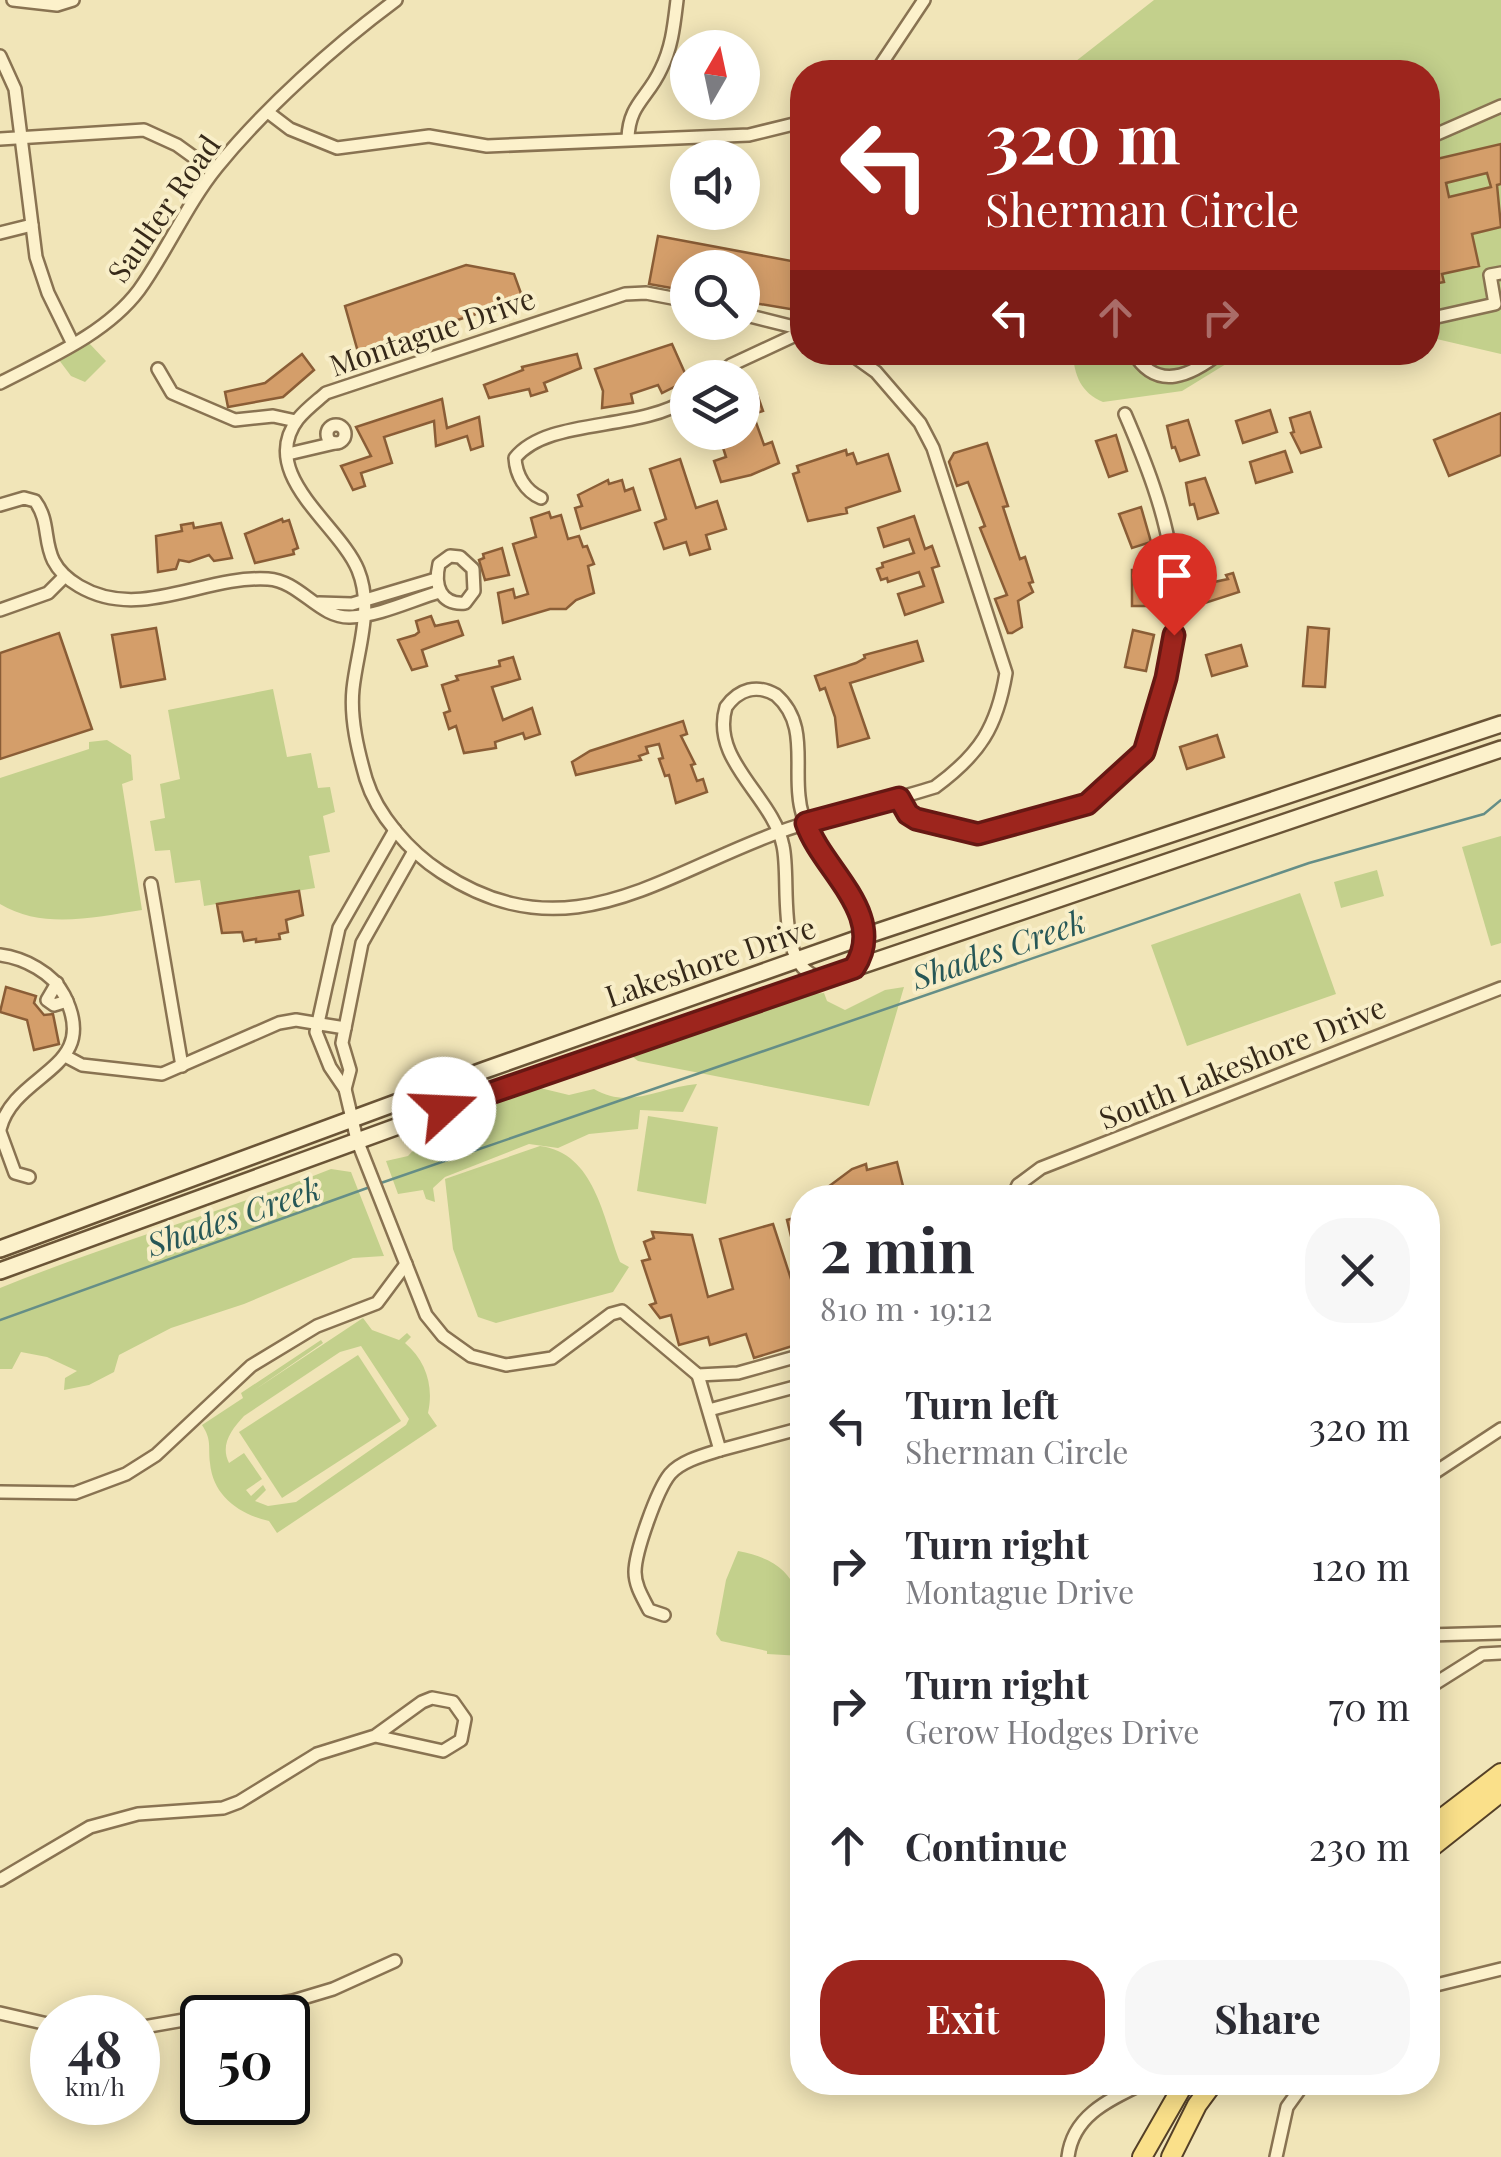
<!DOCTYPE html>
<meta charset="utf-8">
<style>
:root{--surface:#fff;--page:#f7f7f7;--text:#2b2b33;--muted:#7c7c81;--accent:#9d251d}
body{margin:0;font-family:"Playfair Display",serif;background:var(--page);color:var(--text);height:100vh;display:flex;flex-direction:column;font-size:38px;white-space:nowrap}
*{box-sizing:border-box;margin:0}
p{font-size:32px;color:var(--muted)}
.icon{flex:none;width:55px;height:55px;fill:none;stroke:currentColor;stroke-width:2;stroke-linecap:round;stroke-linejoin:round}
.map{position:relative;flex:1;overflow:hidden}
.details{position:absolute;left:790px;top:1185px;width:650px;height:910px;display:flex;flex-direction:column;background:var(--surface);border-radius:40px;box-shadow:0 5px 25px #0003}
.details>*{flex:none}
.hud{position:absolute;left:790px;top:60px;width:650px;height:305px;border-radius:40px;box-shadow:0 5px 25px #0003;background:#9d251d;color:#fff;overflow:hidden}
.needle{width:65px;rotate:9deg}
.controls{position:absolute;left:670px;top:30px;display:grid;gap:20px}
.controls a{display:grid;place-items:center;width:90px;height:90px;border-radius:50%;background:var(--surface);box-shadow:0 5px 25px #0003;font-size:50px}
.speed{position:absolute;left:30px;top:1995px;display:flex;gap:20px;font-size:50px;font-weight:700;text-align:center}
.speed>*{display:grid;place-content:center;width:130px;height:130px;border-radius:50%;background:var(--surface);box-shadow:0 5px 25px #0003;line-height:1}
.speed small{font-size:25px;font-weight:400}
.speed .limit{border:5px solid #111;border-radius:15px;background:#fff;color:#111}
.pin{position:absolute;display:grid;place-items:center;width:85px;height:85px;color:#fff;margin:-102px -42px;border-radius:50% 50% 50% 0;rotate:-45deg;box-shadow:0 0 10px #0007}
.pin .icon{rotate:45deg}
.me{position:absolute;width:110px;margin:-55px;rotate:70deg;stroke-linejoin:round;filter:drop-shadow(0 0 8px #0008)}
.turn{display:flex;align-items:center;gap:35px;height:210px;padding:0 30px;font-size:45px}
.turn .icon{width:130px;height:130px;stroke-width:2.5}
.turn b{display:block;font-size:70px;line-height:85px}
.lanes{display:flex;align-items:center;height:95px;padding:0 30px;background:#0003;justify-content:center;gap:50px;direction:ltr}
.lanes .off{opacity:.35}
.round{display:grid;place-items:center;flex:none;width:105px;height:105px;border-radius:40px;background:var(--page)}
.headline{display:flex;align-items:center;justify-content:space-between;height:170px;padding:0 30px}
h1{font-size:60px;font-weight:700;line-height:75px}
.action{display:flex;gap:20px;margin-top:auto;padding:20px 30px}
.action a{flex:1;height:115px;border-radius:40px;background:var(--accent);color:#fff;font-size:40px;font-weight:700;line-height:115px;text-align:center}
.action a+a{background:var(--page);color:var(--text)}
ul{padding:0;list-style:none}
li{display:flex;align-items:center;gap:30px;height:140px;padding:0 30px}
li div{flex:1}
li b{display:block;font-size:38px}
li em{font-style:normal}
.map>svg:first-child{display:block}
</style>
<div class="map">
<svg width="1501" height="2157" viewBox="0 0 1501 2157">
<rect width="100%" height="100%" fill="#f1e5b8"/>
<g fill="#c3d08c" fill-rule="evenodd">
<path d="M1154,0H1501V354L1428,337V72H1062Z"/>
<path d="M88,342L106,361L85,382L71,376L59,360Z"/>
<path d="M1073,353H1244L1182,391L1103,402C1081,393 1074,375 1073,353Z"/>
<path d="M273,689L287,757L311,753L318,788L330,787L335,812L323,816L330,852L309,856L315,888L204,906L200,880L175,883L170,850L155,851L150,821L165,818L160,784L180,779L168,710Z"/>
<path d="M107,740L131,755L133,780L122,784L142,910C95,917 43,930 0,904V778L89,749V742Z"/>
<path d="M1501,836V943L1491,946L1462,847Z"/>
<path d="M1377,870L1384,896L1341,908L1334,882Z"/>
<path d="M1300,893L1336,994L1187,1046L1151,945Z"/>
<path d="M904,987L869,1106L638,1061L628,1053L801,995L824,993L827,1001L845,1010L885,990Z"/>
<path d="M697,1084L683,1112L640,1110L638,1129L589,1134L558,1148L529,1144L445,1177L433,1188L435,1202L426,1199L423,1190L398,1194L386,1161L408,1156L441,1120L513,1092L540,1088L569,1095L594,1089C629,1110 660,1087 697,1084Z"/>
<path d="M648,1116L718,1127L706,1204L637,1191Z"/>
<path d="M540,1146C595,1153 603,1218 620,1262L629,1267L613,1292L496,1323L478,1317L453,1249L445,1179Z"/>
<path d="M331,1169L351,1172L384,1256L353,1258L244,1304L171,1328L119,1355L114,1372L89,1385L64,1390L65,1378L77,1371L47,1357L21,1352L12,1369H0V1288C109,1244 221,1212 331,1169Z"/>
<path d="M363,1318L372,1330L399,1340L407,1333L411,1337L405,1343C426,1361 434,1386 428,1413L437,1426L277,1533L269,1521C239,1514 213,1496 210,1463C208,1446 212,1440 202,1425L243,1398L241,1393L321,1340L323,1343L253,1391ZM361,1346L409,1419L406,1425L296,1502L268,1506L255,1501L266,1490L263,1485L251,1496L246,1490L262,1479L244,1453L229,1463C220,1445 231,1430 244,1416L340,1352Z"/>
<path d="M358,1355L401,1421L282,1498L239,1432Z"/>
<path d="M738,1551C804,1563 803,1603 802,1656L767,1654V1651L721,1641L716,1634L726,1580Z"/>
</g>
<g fill="none" stroke-linecap="round" stroke-linejoin="round">
<g stroke="#658e87" stroke-width="2.5">
<path d="M378,1184L1309,863L1484,814L1501,800"/>
<path d="M0,1320L370,1187"/>
</g>
</g>
<g fill="#d49e6a" stroke="#8a5d36" stroke-width="2.5" fill-rule="evenodd">
<path d="M1501,144V184L1497,185L1501,227L1472,234L1479,266L1442,274L1444,282L1428,285V255L1431,254L1428,239V161ZM1487,173L1491,187L1449,197L1446,183Z"/>
<path d="M658,236L802,263V311L742,301V268H688V291L649,284Z"/>
<path d="M466,265L514,274L523,299L358,352L345,306Z"/>
<path d="M672,344L688,380L662,393L658,385L631,394L633,403L602,408L603,391L595,369Z"/>
<path d="M302,354L314,370L283,397L228,407L225,392L265,383Z"/>
<path d="M577,354L581,368L544,383L547,391L531,396L529,389L489,398L484,385L523,370L522,367Z"/>
<path d="M755,388L763,411L753,414L764,445L772,442L779,463L751,475L721,482L714,461L726,457L718,432H742V392Z"/>
<path d="M442,399L447,428L479,417L483,446L471,450L467,436L436,446L434,421L384,437L392,463L361,473L365,486L353,490L341,466L371,456L356,427Z"/>
<path d="M1270,410L1277,432L1243,443L1236,421Z"/>
<path d="M1310,412L1321,447L1301,453L1291,433L1294,432L1290,418Z"/>
<path d="M1501,413V455L1449,476L1434,440Z"/>
<path d="M1188,420L1199,455L1180,461L1175,447L1172,448L1167,426Z"/>
<path d="M1116,435L1127,471L1109,477L1096,441Z"/>
<path d="M987,443L1008,506L1003,507L1020,559L1025,557L1033,582L1029,583L1033,592L1018,601L1022,627L1012,633H1008L995,599L1007,595L980,528L985,526L968,482L957,486L949,462L954,453Z"/>
<path d="M846,450L847,455L853,453L857,464L888,454L900,491L846,508L847,513L808,521L793,474L799,472L797,466Z"/>
<path d="M1285,451L1292,472L1256,483L1250,462Z"/>
<path d="M680,459L696,508L717,501L726,529L706,535L710,549L690,555L686,542L664,549L655,523L666,519L650,469Z"/>
<path d="M1205,478L1218,513L1198,519L1194,504L1190,505L1186,483Z"/>
<path d="M608,480L609,484L622,480L625,491L633,488L640,510L581,529L575,508L582,506L578,495Z"/>
<path d="M1141,507L1151,542L1132,548L1119,514Z"/>
<path d="M549,512L551,518L561,515L568,539L579,536L583,547L587,546L594,564L588,566L594,593L576,600L566,609H550L503,623L498,593L513,589L515,598L528,594L513,544L536,537L531,518Z"/>
<path d="M914,516L925,549L932,546L939,566L932,568L943,602L905,615L898,594L924,586L919,572L888,582L887,578L881,580L877,569L883,567L882,563L914,553L909,539L884,547L878,528Z"/>
<path d="M282,519L283,522L289,520L298,548L293,550L294,554L255,563L245,534Z"/>
<path d="M193,523L194,528L221,523L232,558L214,561L209,555L189,562L179,560L176,569L158,572L156,536L182,531L181,525Z"/>
<path d="M502,548L509,575L485,580L479,560L484,558L483,554Z"/>
<rect x="1132" y="570" width="22" height="36"/>
<path d="M1233,573L1239,592L1205,603L1200,585L1228,579L1226,575Z"/>
<path d="M431,616L435,626L458,621L463,635L422,650L427,666L412,670L398,640L415,635L419,632L416,621Z"/>
<path d="M1308,627L1329,629L1325,687L1303,686Z"/>
<path d="M156,628L165,679L121,687L112,635Z"/>
<path d="M1133,630L1154,635L1146,671L1125,667Z"/>
<path d="M59,633L92,729L0,759V653Z"/>
<path d="M917,641L923,661L850,683L869,738L838,747L835,717L825,688L820,690L815,676L856,663L865,658L864,655Z"/>
<path d="M1241,645L1247,666L1212,676L1206,655Z"/>
<path d="M513,657L520,679L492,687L503,720L532,708L540,734L525,739L523,733L495,742L496,748L464,753L456,726L449,729L444,713L450,711L442,685L458,680L456,676L500,666L499,661Z"/>
<path d="M683,721L687,734L681,736L695,764L691,765L697,781L703,779L707,792L676,803L669,775L665,776L659,759L663,758L659,744L646,747L648,753L639,756L641,760L576,775L572,762L590,751Z"/>
<path d="M1217,735L1224,757L1187,769L1180,747Z"/>
<path d="M299,891L303,915L286,920L288,932L279,934L280,939L256,942V939L244,941L242,932L222,933L217,904Z"/>
<path d="M6,987L36,996L34,1003L44,1015L53,1014L59,1044L34,1050L27,1020L0,1012Z"/>
<path d="M897,1162L906,1198H826L824,1190L852,1169L866,1164L867,1170Z"/>
<path d="M802,1216V1273H800L787,1220Z"/>
<path d="M773,1224L791,1279L802,1276V1343L754,1358L746,1334L710,1345L708,1337L679,1345L671,1315L660,1318L650,1305L656,1303L642,1261L650,1259L644,1242L654,1238L652,1232L692,1235L708,1297L733,1289L720,1239Z"/>
</g>
<g fill="none" stroke-linecap="round" stroke-linejoin="round">
<g stroke="#897352" stroke-width="16">
<g id="minor">
<path d="M13,0L57,5L73,0"/>
<path d="M0,56L15,89L36,257L48,293L72,342"/>
<path d="M876,72L924,0"/>
<path d="M269,113L290,129L337,148L429,136L487,146L749,135L802,122"/>
<path d="M628,138C629,104 648,98 661,69C672,47 674,25 677,0"/>
<path d="M1428,138L1501,106"/>
<path d="M0,139L144,130L177,145L213,171"/>
<path d="M0,233L32,225"/>
<path d="M688,301L646,293L625,294L326,393C317,401 306,409 298,419C256,474 340,525 358,570C374,609 357,650 353,689C350,719 358,751 366,779C377,815 410,852 441,872C568,956 661,874 782,831C832,813 885,803 935,787C980,754 997,727 1006,673L933,448L920,423L876,372L848,352"/>
<path d="M742,314L802,329"/>
<path d="M1428,319L1495,304L1490,275L1501,273"/>
<path d="M1133,352C1157,393 1192,375 1221,352"/>
<path d="M158,369L172,393L235,420L273,416L296,421"/>
<path d="M715,378L731,365L802,332"/>
<path d="M0,383C48,358 106,334 139,290C167,251 187,204 217,167C265,108 334,46 396,0"/>
<circle cx="336" cy="434" r="9"/>
<path d="M288,454L335,443"/>
<path d="M541,498C525,491 516,475 515,458C548,417 638,432 688,399"/>
<path d="M0,505L24,498L35,501C56,529 34,559 79,586C140,622 203,575 268,579C300,581 319,618 350,617C379,616 412,600 439,592"/>
<path d="M450,556L460,557L473,569L474,591L465,603C440,605 434,585 439,564Z"/>
<path d="M319,603L352,604L436,579"/>
<path d="M0,610L48,593L65,576"/>
<path d="M899,798C927,851 999,829 1044,816C1057,813 1076,810 1088,803C1099,797 1137,764 1144,752C1153,739 1155,716 1159,701C1192,591 1169,516 1125,414"/>
<path d="M395,830L339,928L316,1032L330,1067L345,1089L357,1140L426,1315L443,1336L471,1356L506,1365L552,1358L611,1314L622,1311L698,1375L738,1373L802,1355"/>
<path d="M151,884L182,1066"/>
<path d="M0,955C24,958 53,973 64,995C102,1070 15,1071 0,1129"/>
<path d="M821,978C774,968 791,880 783,846C773,796 710,761 726,707C739,689 757,684 776,695C807,722 795,761 799,796C800,811 806,827 812,841C828,883 890,914 854,968"/>
<path d="M57,983L47,1000L54,1005L67,1001"/>
<path d="M65,1056L82,1065L162,1074L279,1023L296,1020L345,1028"/>
<path d="M345,1089L350,1070L342,1043L362,943L414,851"/>
<path d="M0,1132L15,1173L29,1177"/>
<path d="M1012,1198L1018,1185L1041,1168L1501,988"/>
<path d="M698,1375L720,1450L802,1428"/>
<path d="M709,1410L802,1385"/>
<path d="M1428,1477L1501,1429"/>
<path d="M0,1492L75,1493L126,1474L156,1455L251,1366L317,1326L377,1303L406,1264"/>
<path d="M664,1615L649,1610C643,1598 635,1586 635,1572C635,1552 657,1490 670,1474C681,1461 704,1455 720,1450"/>
<path d="M1428,1635L1501,1633"/>
<path d="M1428,1688L1482,1654L1501,1653"/>
<path d="M0,1880L90,1827L138,1814L223,1808L239,1802L317,1754L375,1736L422,1702L432,1698L453,1702L465,1719L461,1740L443,1751L375,1736"/>
<path d="M1428,1987L1501,1969"/>
<path d="M0,2013L52,2025"/>
<path d="M138,2028L293,2001L333,1989L395,1961"/>
<path d="M1068,2157C1073,2114 1111,2099 1146,2082"/>
<path d="M1276,2157L1287,2107L1305,2082"/>
</g>
</g>
<g stroke="#6a5436" stroke-width="20">
<g id="secondary">
<path d="M0,1249L485,1070L865,936L1501,724"/>
<path d="M0,1271L547,1072L1501,749"/>
</g>
</g>
<g stroke="#554027" stroke-width="22">
<g id="primary">
<path d="M1428,1829L1501,1773"/>
<path d="M1428,1850L1501,1792"/>
<path d="M1142,2157L1185,2082"/>
<path d="M1171,2157L1197,2105L1214,2082"/>
</g>
</g>
<use href="#minor" stroke="#fcf1cb" stroke-width="11"/>
<use href="#secondary" stroke="#fcf1cb" stroke-width="15"/>
<use href="#primary" stroke="#fae08a" stroke-width="18"/>
</g>
<g fill="none" stroke-linecap="round" stroke-linejoin="round">
<g stroke="#661813" stroke-width="25">
<path id="route" d="M444,1109L854,968C889,915 822,870 806,823L899,798L908,814L916,819L978,834L1087,804L1144,752L1166,678L1174,635"/>
</g>
<use href="#route" stroke="#9d251d" stroke-width="18"/>
</g>
<g text-anchor="middle" dominant-baseline="central" stroke-width="8" stroke-linejoin="round" paint-order="stroke">
<g font-size="30" fill="#362919" stroke="#f8eec8">
<text transform="translate(163 208) rotate(-55)">Saulter Road</text>
<text transform="translate(432 331) rotate(-19)">Montague Drive</text>
<text transform="translate(710 961) rotate(-19)">Lakeshore Drive</text>
<text transform="translate(1242 1062) rotate(-22)">South Lakeshore Drive</text>
</g>
<g font-size="32" font-style="italic" fill="#265757" stroke="#f8eec8">
<text transform="translate(998 948) rotate(-19)">Shades Creek</text>
<text transform="translate(233 1215) rotate(-19)">Shades Creek</text>
</g>
</g>
</svg>
<div class="controls">
<a><svg class="needle" viewBox="-14 -14 28 28"><path d="M0-13l5 13h-10z" fill="#e53935"/><path d="M0 13l5-13h-10z" fill="#7c7c81"/></svg></a>
<a><svg class="icon" aria-label="sound" viewBox="0 0 24 24"><path d="M4 9h4l5-4v14l-5-4H4zM17 9q2 3 0 6"/></svg></a>
<a><svg class="icon" aria-label="search" viewBox="0 0 24 24"><circle cx="10" cy="10" r="6"/><path d="M15 15l6 6"/></svg></a>
<a><svg class="icon" aria-label="layers" viewBox="0 0 24 24"><path d="M12 4l9 5-9 5-9-5zM3 14l9 5 9-5"/></svg></a>
</div>
<div class="speed"><div>48<small>km/h</small></div><div class="limit">50</div></div>
<div class="pin" style="left:1174px;top:635px;background:#d93025"><svg class="icon" aria-label="arrive" viewBox="0 0 24 24"><path d="M6 21V4h12l-3 4 3 4H6"/></svg></div>
<svg class="me" style="left:444px;top:1109px" viewBox="-20 -20 40 40"><circle r="19" fill="#fff"/><path d="M0-13L10 11 0 6-10 11z" fill="#9d251d"/></svg>
<div class="hud">
<div class="turn"><svg class="icon" aria-label="left" viewBox="0 0 24 24"><path d="M17 20v-9H6M10 6l-5 5 5 5"/></svg><div><b>320 m</b>Sherman Circle</div></div>
<div class="lanes"><svg class="icon" aria-label="left" viewBox="0 0 24 24"><path d="M17 20v-9H6M10 6l-5 5 5 5"/></svg><svg class="icon off" aria-label="ahead" viewBox="0 0 24 24"><path d="M12 20V5M6 11l6-6 6 6"/></svg><svg class="icon off" aria-label="right" viewBox="0 0 24 24"><path d="M7 20v-9h11M14 6l5 5-5 5"/></svg></div>
</div>
<section class="details">
<div class="headline"><div><h1>2 min</h1><p>810 m · 19:12</p></div><a class="round"><svg class="icon" aria-label="close" viewBox="0 0 24 24"><path d="M6 6l12 12M18 6L6 18"/></svg></a></div>
<ul>
<li><svg class="icon" aria-label="left" viewBox="0 0 24 24"><path d="M17 20v-9H6M10 6l-5 5 5 5"/></svg><div><b>Turn left</b><p>Sherman Circle</p></div><em>320 m</em></li>
<li><svg class="icon" aria-label="right" viewBox="0 0 24 24"><path d="M7 20v-9h11M14 6l5 5-5 5"/></svg><div><b>Turn right</b><p>Montague Drive</p></div><em>120 m</em></li>
<li><svg class="icon" aria-label="right" viewBox="0 0 24 24"><path d="M7 20v-9h11M14 6l5 5-5 5"/></svg><div><b>Turn right</b><p>Gerow Hodges Drive</p></div><em>70 m</em></li>
<li><svg class="icon" aria-label="ahead" viewBox="0 0 24 24"><path d="M12 20V5M6 11l6-6 6 6"/></svg><div><b>Continue</b></div><em>230 m</em></li>
</ul>
<div class="action"><a>Exit</a><a>Share</a></div>
</section>
</div>
